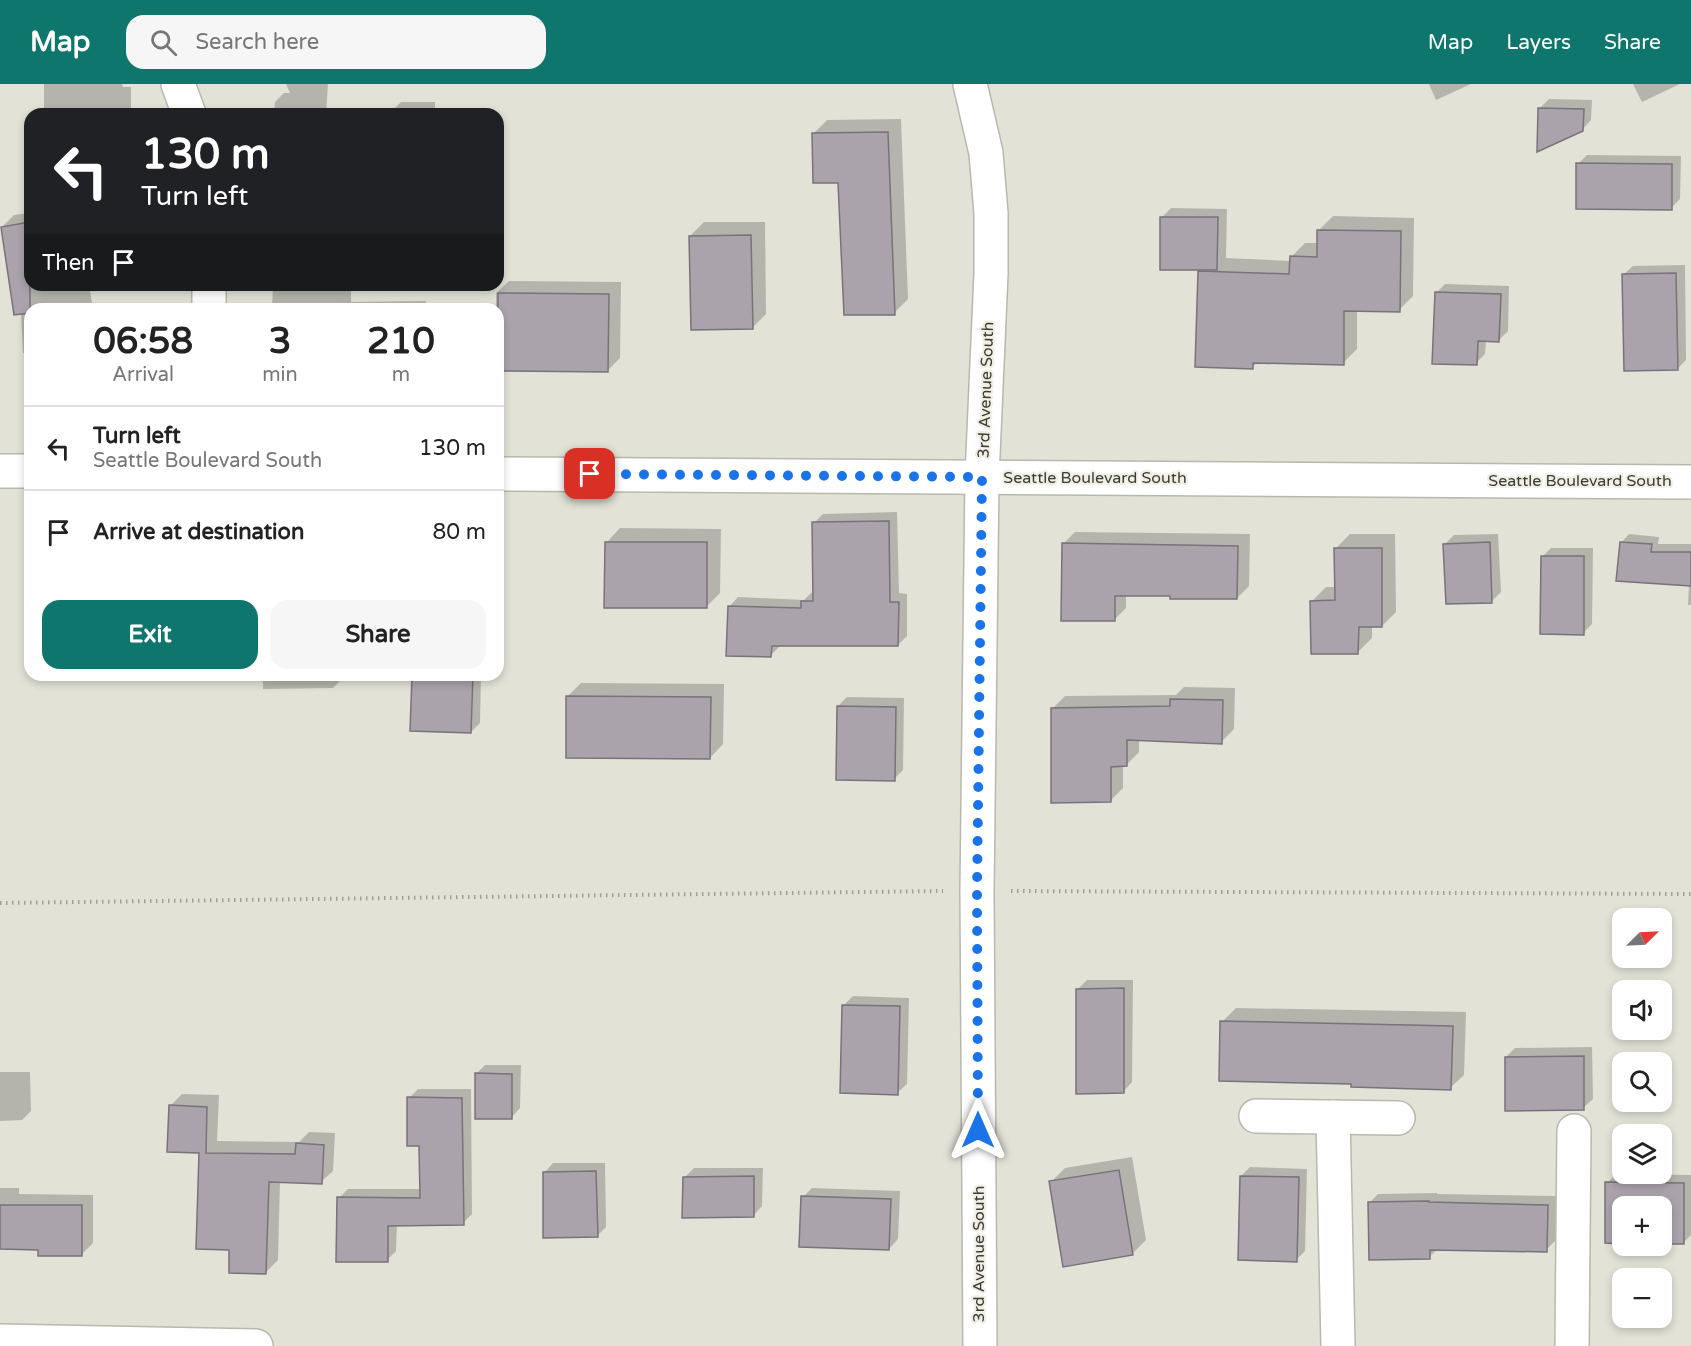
<!DOCTYPE html>
<meta charset="utf-8">
<style>
:root{--surface:#fff;--page:#f6f6f6;--text:#222;--muted:#767676;--line:#e0e0e0;--accent:#0f766e}
body{margin:0;font-family:"Varela Round",sans-serif;background:var(--page);color:var(--text);height:100vh;display:flex;flex-direction:column;font-size:22px;white-space:nowrap}
*{box-sizing:border-box;margin:0}
p{font-size:20px;color:var(--muted)}
.icon{flex:none;width:33px;height:33px;fill:none;stroke:currentColor;stroke-width:2;stroke-linecap:round;stroke-linejoin:round}
.map{position:relative;flex:1;overflow:hidden}
.side{position:absolute;left:24px;top:219px;width:480px;height:378px;display:flex;flex-direction:column;background:var(--surface);border-radius:18px;box-shadow:0 3px 9px #0003}
.side>*{flex:none}
.banner{position:absolute;left:24px;top:24px;width:480px;height:183px;border-radius:18px;box-shadow:0 3px 9px #0003;background:#202124;color:#fff;overflow:hidden}
.needle{width:39px;rotate:66deg}
.controls{position:absolute;left:1612px;top:824px;display:grid;gap:12px}
.controls a{display:grid;place-items:center;width:60px;height:60px;border-radius:12px;background:var(--surface);box-shadow:0 3px 9px #0003;font-size:30px}
.pin{position:absolute;display:grid;place-items:center;width:51px;height:51px;color:#fff;margin:-26px;border-radius:12px;box-shadow:0 3px 9px #0006}
.me{position:absolute;width:66px;margin:-33px;rotate:0deg;stroke-linejoin:round;filter:drop-shadow(0 0 4px #0008)}
.turn{display:flex;align-items:center;gap:21px;height:126px;padding:0 18px;font-size:27px}
.turn .icon{width:78px;height:78px;stroke-width:2.5}
.turn b{display:block;font-size:42px;line-height:51px}
.then{display:flex;align-items:center;height:57px;padding:0 18px;background:#0003;gap:12px;font-size:22px}
.eta{display:flex;justify-content:space-evenly;align-items:center;height:102px;text-align:center}
.eta b{font-size:36px;font-weight:800;line-height:42px}
.action{display:flex;gap:12px;margin-top:auto;padding:12px 18px}
.action a{flex:1;height:69px;border-radius:18px;background:var(--accent);color:#fff;font-size:24px;font-weight:800;line-height:69px;text-align:center}
.action a+a{background:var(--page);color:var(--text)}
ul{padding:0;list-style:none}
li{display:flex;align-items:center;gap:18px;height:84px;padding:0 18px;border-top:2px solid var(--line)}
li div{flex:1}
li b{display:block;font-size:22px}
li em{font-style:normal}
header{display:flex;align-items:center;gap:36px;box-sizing:border-box;height:84px;padding:0 30px;background:var(--accent);color:#fff}
header strong{font-size:28px}
nav{display:flex;gap:33px;margin-inline-start:auto;font-size:21px}
.search{width:420px;height:54px;background:var(--page);display:flex;align-items:center;gap:15px;box-sizing:border-box;padding:0 21px;border-radius:18px;color:var(--muted);font-size:22px}
.map>svg:first-child{display:block}
</style>
<header>
<strong>Map</strong>
<div class="search"><svg class="icon" aria-label="search" viewBox="0 0 24 24"><circle cx="10" cy="10" r="6"/><path d="M15 15l6 6"/></svg>Search here</div>
<nav><a>Map</a><a>Layers</a><a>Share</a></nav>
</header>
<div class="map">
<svg width="1691" height="1262" viewBox="0 0 1691 1262">
<rect width="100%" height="100%" fill="#e3e2d7"/>
<g fill="#0003">
<path d="M44,0H122L123,3H131V30H44Z"/>
<path d="M286,0H328L326,30H274L275,18L284,9H290Z"/>
<path d="M1429,0H1471L1436,16Z"/>
<path d="M1633,0H1680L1642,18Z"/>
<path d="M1549,15L1592,16L1591,36L1582,46L1540,24Z"/>
<path d="M401,18H435V30H392V27Z"/>
<path d="M901,35L908,215L894,229L840,97L813,50L827,36Z"/>
<path d="M1587,71L1681,72L1680,115L1671,124L1578,80Z"/>
<path d="M1171,124L1227,125L1226,174L1291,177V173L1305,159H1319V146L1333,132L1414,134L1413,212L1399,226H1357V265L1343,279L1258,278L1252,283L1200,188L1203,185L1162,133Z"/>
<path d="M30,129V201H89L93,225H30V269H23L21,230L15,231L2,143L14,131Z"/>
<path d="M704,138H765L766,230L753,243L690,152Z"/>
<path d="M1685,181L1686,276L1677,285L1623,191L1633,182Z"/>
<path d="M509,197L621,198L620,274L607,287L498,286V225H496V209Z"/>
<path d="M1445,200L1509,202L1508,247L1499,256H1486L1485,270L1476,279L1436,209Z"/>
<path d="M273,201H351V218L426,217V225H272Z"/>
<path d="M897,428L899,509L907,510V552L898,561L780,560V562L770,572L729,523L738,513L804,516L811,509H815L814,439L823,430Z"/>
<path d="M620,444L721,445L720,509L706,523L607,458Z"/>
<path d="M1075,448L1250,450L1249,502L1237,514L1126,510V524L1114,536L1063,460Z"/>
<path d="M1350,450H1395L1396,528L1382,542H1372V554L1358,568L1312,517L1326,503H1336V464Z"/>
<path d="M1498,450L1501,508L1492,517L1445,460L1454,451Z"/>
<path d="M1629,450L1659,453L1658,460H1691V521H1688L1689,501L1621,459Z"/>
<path d="M1551,464H1593L1592,540L1583,549L1542,473Z"/>
<path d="M263,591H346L333,604L263,605Z"/>
<path d="M413,591H481L480,639L471,648Z"/>
<path d="M581,599L724,600L723,660L710,674L567,613Z"/>
<path d="M1184,603L1235,604L1234,645L1221,658L1139,655V668L1126,681H1123V704L1110,717L1052,625L1065,612L1176,611Z"/>
<path d="M847,613L904,614L903,686L894,695L838,622Z"/>
<path d="M1087,896H1133L1132,998L1123,1008L1077,906Z"/>
<path d="M853,912L909,914L907,1000L897,1009L844,921Z"/>
<path d="M1236,924L1466,928L1464,991L1450,1004L1353,999L1222,938Z"/>
<path d="M1592,963L1593,1015L1583,1024L1506,973L1515,964Z"/>
<path d="M485,981H521L520,1024L511,1034L476,990Z"/>
<path d="M0,988H30L31,1027L22,1036L0,1037Z"/>
<path d="M418,1005H471L472,1130L463,1139L397,1140L396,1167L387,1176L339,1114L348,1105H421L420,1061L409,1014Z"/>
<path d="M182,1010L219,1011L217,1057L299,1058L309,1048L335,1049L333,1087L321,1098L280,1097L278,1176L266,1188L231,1165L200,1067L170,1022Z"/>
<path d="M1132,1073L1146,1156L1132,1170L1051,1098L1065,1084Z"/>
<path d="M553,1079H605L606,1143L597,1152L544,1089Z"/>
<path d="M1250,1083L1307,1085L1305,1167L1296,1176L1241,1092Z"/>
<path d="M694,1084H763L762,1122L753,1132L685,1093Z"/>
<path d="M1616,1090L1691,1091V1151L1683,1159L1662,1158V1122H1623V1158L1607,1099Z"/>
<path d="M0,1104H19V1110L93,1111V1159L82,1170L40,1165L0,1163Z"/>
<path d="M812,1104L900,1107L898,1155L889,1165L803,1113Z"/>
<path d="M1437,1109V1110L1556,1112L1555,1157L1546,1166L1438,1165L1429,1173L1369,1119L1378,1110Z"/>
</g>
<g fill="#aba3ab" stroke="#79727a" stroke-width="1.5">
<path d="M1538,24L1584,25L1583,47L1537,68Z"/>
<path d="M888,48L895,231H844L838,99H813L812,49Z"/>
<path d="M1576,79L1672,80V126L1576,125Z"/>
<path d="M1160,133H1218L1217,186H1160Z"/>
<path d="M30,138V229L14,231L1,143Z"/>
<path d="M1317,146L1401,147L1400,228L1344,227V281L1253,279V285L1195,283L1198,187L1289,190L1290,172L1317,173Z"/>
<path d="M751,151L753,245L691,246L689,152Z"/>
<path d="M1676,189L1678,286L1624,287L1622,190Z"/>
<path d="M1435,208L1501,210L1499,258L1478,257L1477,281L1432,280Z"/>
<path d="M498,209L609,210L608,288L498,287Z"/>
<path d="M889,437L890,518H899L898,562H772L771,573L726,572L728,522L801,524V517H813L812,438Z"/>
<path d="M605,458H707V524H604Z"/>
<path d="M1490,458L1492,519L1446,520L1443,460Z"/>
<path d="M1620,458L1652,460L1651,468H1691V502L1616,497Z"/>
<path d="M1062,459L1238,462L1237,515H1170V512H1115V537H1061Z"/>
<path d="M1334,464H1382V543H1359L1358,570H1311L1310,517L1335,516Z"/>
<path d="M1541,472H1584V551L1540,550Z"/>
<path d="M412,591H473L471,649L410,647Z"/>
<path d="M566,612L711,613L710,675L566,674Z"/>
<path d="M1170,615L1223,616L1222,660L1127,656V682L1111,683V718L1051,719V624L1170,622Z"/>
<path d="M837,622L896,623L895,697L836,696Z"/>
<path d="M1124,904V1009L1076,1010V905Z"/>
<path d="M842,921L900,922L898,1011L840,1009Z"/>
<path d="M1220,937L1453,942L1451,1006L1351,1003V1000L1219,997Z"/>
<path d="M1584,972V1026L1505,1027V973Z"/>
<path d="M475,989L512,990V1035H475Z"/>
<path d="M407,1013L462,1014L464,1141L388,1142V1178H336L337,1113L420,1114L419,1062H407Z"/>
<path d="M169,1021L207,1023L206,1069L295,1070L296,1059L324,1061L322,1100L269,1098L266,1190L229,1189V1166L196,1165L199,1069L167,1068Z"/>
<path d="M1119,1086L1133,1171L1063,1183L1049,1097Z"/>
<path d="M596,1087L598,1153L543,1154V1088Z"/>
<path d="M754,1092V1133L682,1134L683,1093Z"/>
<path d="M1240,1092L1299,1093L1297,1178L1238,1176Z"/>
<path d="M1605,1098L1684,1099V1160H1662V1122H1623V1160L1605,1159Z"/>
<path d="M801,1112L891,1115L889,1166L799,1163Z"/>
<path d="M1429,1117V1118L1548,1121L1547,1168L1430,1166V1175L1369,1176L1368,1118Z"/>
<path d="M0,1121H82V1172H38V1166L0,1165Z"/>
</g>
<g fill="none" stroke-linecap="round" stroke-linejoin="round">
<g stroke="#b9b8ad" stroke-width="36">
<g id="minor">
<path d="M178,0L189,30"/>
<path d="M970,0L986,69L991,129V190L982,393L977,807L980,1262"/>
<path d="M209,225V201"/>
<path d="M0,387H30"/>
<path d="M498,390L1691,398"/>
<path d="M1256,1032L1398,1034"/>
<path d="M1333,1033L1338,1262"/>
<path d="M0,1257L256,1262"/>
<path d="M1572,1262L1574,1047"/>
</g>
</g>
<g stroke="#a09f96" stroke-width="4" stroke-dasharray="1.5 4.5" stroke-linecap="butt">
<path d="M1011,807L1691,810"/>
<path d="M0,819L943,807"/>
</g>
<use href="#minor" stroke="#fff" stroke-width="33"/>
</g>
<g fill="none" stroke-linecap="round" stroke-linejoin="round">
<path stroke="#1a73e8" stroke-width="10" stroke-dasharray="0 18" d="M590,390L982,393L977,807L978,1046"/>
</g>
<g text-anchor="middle" dominant-baseline="central" stroke-width="4.5" stroke-linejoin="round" paint-order="stroke">
<g font-size="16" fill="#3c3c37" stroke="#f1efe4">
<text transform="translate(986 306) rotate(-88)">3rd Avenue South</text>
<text x="1095" y="394">Seattle Boulevard South</text>
<text x="1580" y="397">Seattle Boulevard South</text>
<text transform="translate(979 1170) rotate(-90)">3rd Avenue South</text>
</g>
</g>
</svg>
<div class="controls">
<a><svg class="needle" viewBox="-14 -14 28 28"><path d="M0-13l5 13h-10z" fill="#e53935"/><path d="M0 13l5-13h-10z" fill="#767676"/></svg></a>
<a><svg class="icon" aria-label="sound" viewBox="0 0 24 24"><path d="M4 9h4l5-4v14l-5-4H4zM17 9q2 3 0 6"/></svg></a>
<a><svg class="icon" aria-label="search" viewBox="0 0 24 24"><circle cx="10" cy="10" r="6"/><path d="M15 15l6 6"/></svg></a>
<a><svg class="icon" aria-label="layers" viewBox="0 0 24 24"><path d="M12 4l9 5-9 5-9-5zM3 14l9 5 9-5"/></svg></a>
<a>+</a>
<a>−</a>
</div>
<div class="pin" style="left:590px;top:390px;background:#d93025"><svg class="icon" aria-label="arrive" viewBox="0 0 24 24"><path d="M6 21V4h12l-3 4 3 4H6"/></svg></div>
<svg class="me" style="left:978px;top:1046px" viewBox="-20 -20 40 40"><path d="M0-17L14 15 0 8-14 15z" fill="#1a73e8" stroke="#fff" stroke-width="4"/></svg>
<div class="banner">
<div class="turn"><svg class="icon" aria-label="left" viewBox="0 0 24 24"><path d="M17 20v-9H6M10 6l-5 5 5 5"/></svg><div><b>130 m</b>Turn left</div></div>
<div class="then">Then<svg class="icon" aria-label="arrive" viewBox="0 0 24 24"><path d="M6 21V4h12l-3 4 3 4H6"/></svg></div>
</div>
<section class="side">
<div class="eta">
<div><b>06:58</b><p>Arrival</p></div>
<div><b>3</b><p>min</p></div>
<div><b>210</b><p>m</p></div>
</div>
<ul>
<li><svg class="icon" aria-label="left" viewBox="0 0 24 24"><path d="M17 20v-9H6M10 6l-5 5 5 5"/></svg><div><b>Turn left</b><p>Seattle Boulevard South</p></div><em>130 m</em></li>
<li><svg class="icon" aria-label="arrive" viewBox="0 0 24 24"><path d="M6 21V4h12l-3 4 3 4H6"/></svg><div><b>Arrive at destination</b></div><em>80 m</em></li>
</ul>
<div class="action"><a>Exit</a><a>Share</a></div>
</section>
</div>
